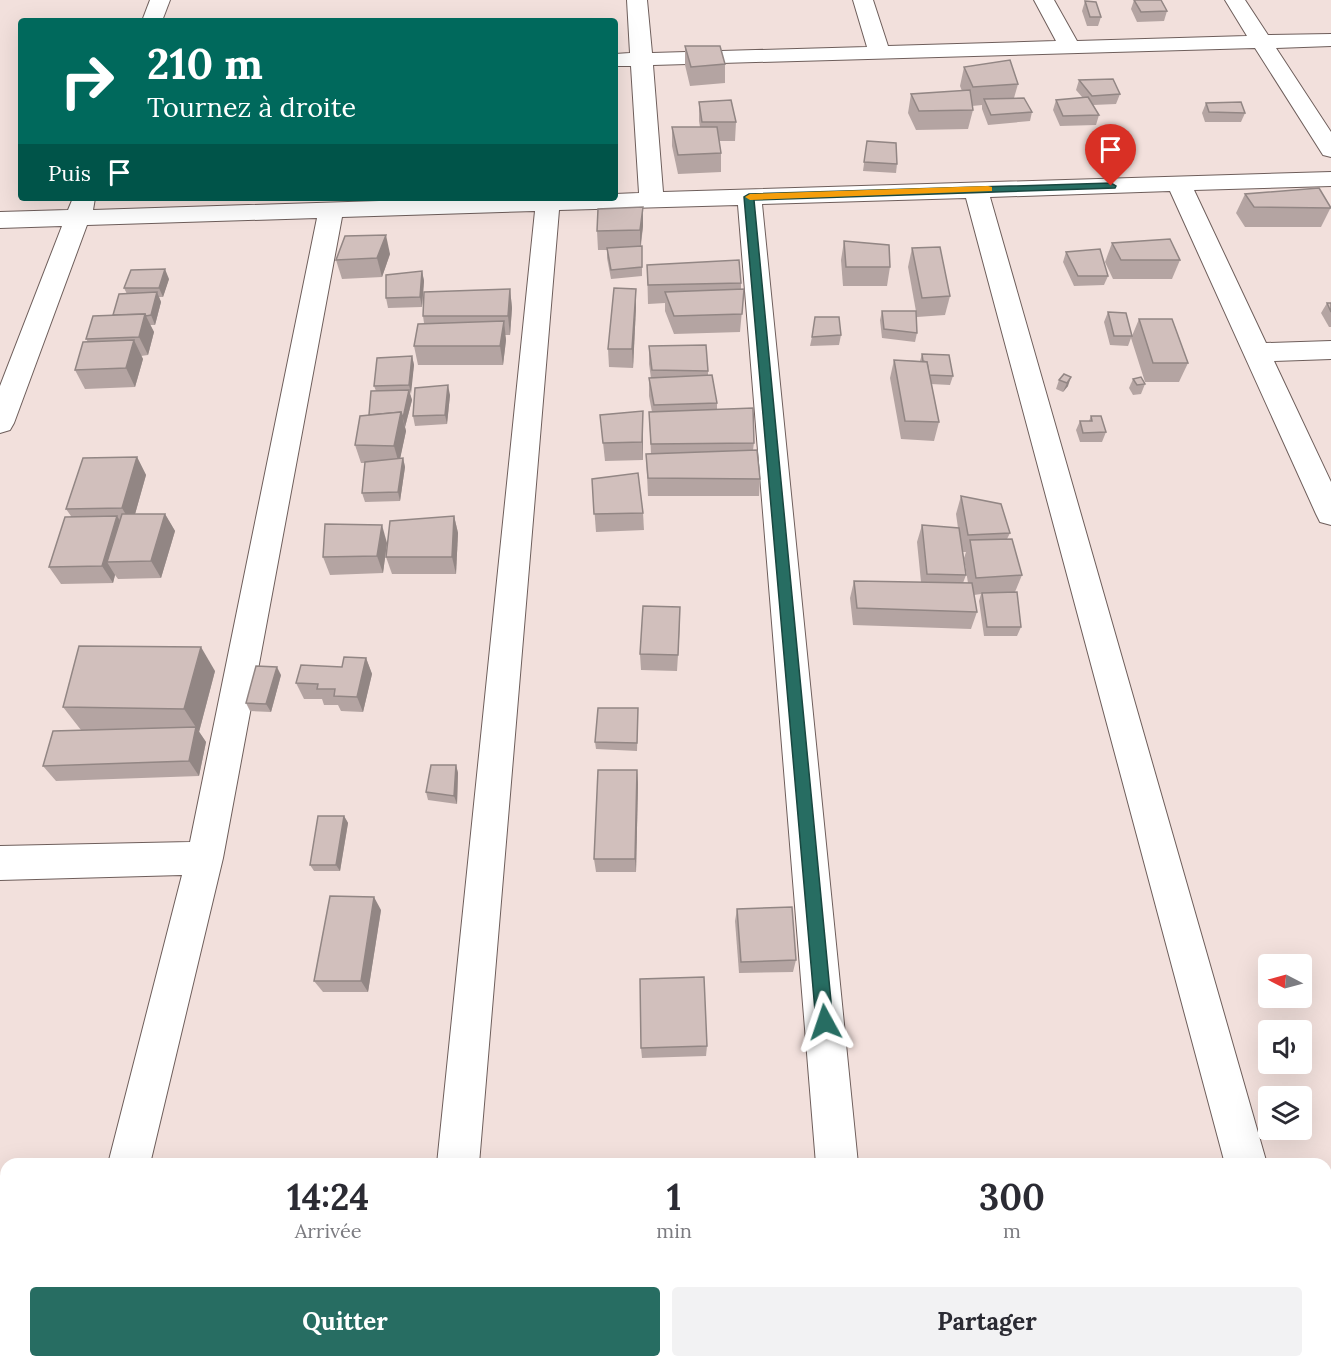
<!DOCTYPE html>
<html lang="fr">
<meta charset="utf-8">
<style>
:root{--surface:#fff;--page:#f2f2f3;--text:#2b2b33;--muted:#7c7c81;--accent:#276d62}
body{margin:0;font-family:Lora,serif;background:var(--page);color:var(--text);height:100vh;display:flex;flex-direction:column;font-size:22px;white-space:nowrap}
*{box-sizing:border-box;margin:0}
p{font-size:20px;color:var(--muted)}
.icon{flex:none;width:33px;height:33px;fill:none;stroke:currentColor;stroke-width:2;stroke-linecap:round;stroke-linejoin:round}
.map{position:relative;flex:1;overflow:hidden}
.side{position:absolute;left:0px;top:1158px;width:1332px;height:210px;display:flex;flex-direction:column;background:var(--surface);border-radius:18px 18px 0 0;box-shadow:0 6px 24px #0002}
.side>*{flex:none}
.top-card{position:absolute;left:18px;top:18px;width:600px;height:183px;border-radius:6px;box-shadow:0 6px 24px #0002;background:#00695c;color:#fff;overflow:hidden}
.needle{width:39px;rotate:276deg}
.fabs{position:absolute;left:1258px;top:954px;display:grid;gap:12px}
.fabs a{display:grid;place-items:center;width:54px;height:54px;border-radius:6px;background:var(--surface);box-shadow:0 6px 24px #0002;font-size:30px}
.pin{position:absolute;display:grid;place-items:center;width:51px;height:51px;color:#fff;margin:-62px -26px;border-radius:50% 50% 50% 0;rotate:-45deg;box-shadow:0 0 6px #0007}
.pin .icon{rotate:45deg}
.me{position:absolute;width:66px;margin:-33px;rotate:355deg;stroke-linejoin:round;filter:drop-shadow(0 0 4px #0008)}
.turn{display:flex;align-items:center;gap:21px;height:126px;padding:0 30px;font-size:27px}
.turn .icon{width:78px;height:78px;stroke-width:2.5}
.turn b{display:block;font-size:42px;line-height:51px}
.then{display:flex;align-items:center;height:57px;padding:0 30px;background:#0003;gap:12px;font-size:22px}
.eta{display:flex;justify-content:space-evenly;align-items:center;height:102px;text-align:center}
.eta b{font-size:36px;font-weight:700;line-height:42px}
.primary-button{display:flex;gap:12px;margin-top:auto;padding:12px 30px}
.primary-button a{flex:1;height:69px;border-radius:6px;background:var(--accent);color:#fff;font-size:24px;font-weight:700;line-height:69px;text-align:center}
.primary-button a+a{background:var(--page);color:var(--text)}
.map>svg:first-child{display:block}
</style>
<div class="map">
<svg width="1331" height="1368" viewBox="0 0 1331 1368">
<rect width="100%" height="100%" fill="#f2e0dc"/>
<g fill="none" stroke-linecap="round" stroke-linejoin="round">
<g stroke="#6e5e5b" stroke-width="2">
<g id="street">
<path d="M150,0H170L162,21H142Z"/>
<path d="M627,0H647L652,53L867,47L853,0H873L888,46L1056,41L1034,0H1054L1077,41L1247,36L1225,0H1245L1268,35L1331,34V46L1276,48L1331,132V157L1323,155L1255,48L653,65L663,192L1331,172V186L1194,190L1266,343L1331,341V359L1274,361L1331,482V525L1320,522L1316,514L1170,191L990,197L1267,1164H1225L966,198L762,204L858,1164H816L738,205L559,210L479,1164H437L535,211L342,217L223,858L150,1164H108L182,875L0,880V846L190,842L317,218L87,225L14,423L10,430L0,433V386L62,226L0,228V212L68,210L73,198H95L93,210L473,198H615V194L639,193L631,66H615V54L630,53Z"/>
<rect x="1326" y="1187" width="5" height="42"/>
<path d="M58,1362H104L102,1368H56Z"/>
<rect x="416" y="1362" width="46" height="6"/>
<path d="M832,1362H878L879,1368H833Z"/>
</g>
</g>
<use href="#street" fill="#fff" fill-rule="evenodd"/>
</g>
<g fill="#b4a4a2" fill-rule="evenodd">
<path d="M1134,0L1167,11L1164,21L1137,22L1131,9Z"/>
<path d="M1085,1L1101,17L1098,26H1087L1082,11Z"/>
<path d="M685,46L725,64V83L690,86L685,65Z"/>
<path d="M964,67L1018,84L1014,98L1032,112L1030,121L988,125L982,109V105L972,106L973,110L968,129L916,130L908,113L911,94L962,91L960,86Z"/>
<path d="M1079,80L1120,94L1116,104L1093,105L1099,115L1096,125L1060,126L1053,110L1056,100L1083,98L1076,90Z"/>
<path d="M699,102L736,122L735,141H719L721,153V172L678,174L672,146V127H700L699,121Z"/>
<path d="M1206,103L1245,113L1241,122H1205L1202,113Z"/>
<path d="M867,141L897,164L896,173L863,171Z"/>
<path d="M1245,194L1331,207L1321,227H1245L1236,213Z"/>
<path d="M643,226L641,246H642V276L611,279L607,258V250H598L597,231Z"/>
<path d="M844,241L890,267L887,286H843L841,260Z"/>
<path d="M1112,243L1180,260L1172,279H1113L1105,262Z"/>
<path d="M912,248L950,296L945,315L917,317L908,267Z"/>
<path d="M1066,252L1108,276L1104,285L1074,286L1063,262Z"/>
<path d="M390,254L382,277L342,279L336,260Z"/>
<path d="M647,265L741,283V289H744L740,332L674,334L665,311V303L648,304Z"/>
<path d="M422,271L424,281L422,307L388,308L386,298Z"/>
<path d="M169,279L163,297H159L161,302L155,325H150L154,332L148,355L141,356L143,359L135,387L85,389L75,370L88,342L86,339L113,315L127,294L124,288Z"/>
<path d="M510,289L512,308L510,335H505L506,340L503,365H418L414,346L424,323L423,316Z"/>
<path d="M636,289V307L633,368L609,367L608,349Z"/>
<path d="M1327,303H1331V327H1329L1321,313Z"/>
<path d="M882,311L917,333L915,342L882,338L880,320Z"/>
<path d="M1108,312L1132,336L1139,319L1188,363L1179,382H1145L1131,338L1128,346L1110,345L1104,322Z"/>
<path d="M841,335L839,345L810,346L812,337Z"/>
<path d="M649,346L708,371V375L717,403V409L754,443L753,450L760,479L759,496H648L646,454H651L649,412H652L649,396V378H651L649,364Z"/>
<path d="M922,354L953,376L950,385L931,384L939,422L934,441L901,439L890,378L894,360L920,361Z"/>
<path d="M412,356L414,365L410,394L412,400L405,427L406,431L400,458H403L405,467L400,501L365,502L362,493L365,463H361L355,445L369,415L376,391L374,386Z"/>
<path d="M1064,374L1068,386L1063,392L1056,389L1059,380Z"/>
<path d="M1133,379L1145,384L1141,394L1133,395L1129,388Z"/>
<path d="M450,395L447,424L415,426L413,416Z"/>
<path d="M643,411V460L605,461L600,415Z"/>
<path d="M1091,416L1106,432L1102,442H1080L1076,430L1080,421H1089Z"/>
<path d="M137,457L146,475L135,514H165L175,531L161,578L118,579L115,575L113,583L61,584L49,567L71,516L66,509Z"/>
<path d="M592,479L643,513L644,530L596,532Z"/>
<path d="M961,496L1010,533L1007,539L1022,575L1015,592L1002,593L1021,627L1017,636H984L979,601L981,594L974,595L977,612L971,629L853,625L850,598L854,581L921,582L917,542L922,525L958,528L956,514ZM963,552H966L964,558L968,583H963L966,575Z"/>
<path d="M454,516L458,533L456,574H392L386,557Z"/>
<path d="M387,543L383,573L330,575L323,557Z"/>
<path d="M680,624L677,671L641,670L640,654Z"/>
<path d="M366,658L372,674L363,712L341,711L338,705H324L322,699H304L296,683Z"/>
<path d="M215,671L199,732L206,742L199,776L56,781L43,766L81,730L63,707Z"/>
<path d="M281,675L271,712L250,711L246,703Z"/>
<path d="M638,716L637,751L596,749L595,742Z"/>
<path d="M456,765L458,773L457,804L428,800L426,792Z"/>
<path d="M637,770L638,784L636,872H596L594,859Z"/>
<path d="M344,816L348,823L340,871H314L310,865Z"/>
<path d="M737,909L796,960L793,972L739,973L735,921Z"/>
<path d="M381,910L368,992H323L314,981Z"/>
<path d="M707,1046L706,1056L642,1058L641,1048Z"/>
</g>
<g fill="#928684">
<path d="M643,207V226L640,249V230Z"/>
<path d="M386,235L390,254L382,277L377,258Z"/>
<path d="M165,269L169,279L163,297L159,288Z"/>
<path d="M422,271L424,281L422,307L420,297Z"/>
<path d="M510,289L512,308L510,335L508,316Z"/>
<path d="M636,289V307L633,368L632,349Z"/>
<path d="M157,292L161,302L155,325L151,315Z"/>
<path d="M145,314L154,332L148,355L139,337Z"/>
<path d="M504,321L506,340L503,365L500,346Z"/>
<path d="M134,340L143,359L135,387L126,368Z"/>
<path d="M412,356L414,365L411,394L409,385Z"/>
<path d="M1071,377L1068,386L1063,392L1067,383Z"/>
<path d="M448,385L450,395L447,424L445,415Z"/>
<path d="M409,390L412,400L405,427L403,418Z"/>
<path d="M643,411V460L642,442Z"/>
<path d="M401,412L406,431L399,464L394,446Z"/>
<path d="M137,457L146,475L132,525L122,508Z"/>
<path d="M403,458L405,467L400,501L398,492Z"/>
<path d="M165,514L175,531L161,578L151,561Z"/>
<path d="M117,516L128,533L107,562L115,575L113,583L102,566Z"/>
<path d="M454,516L458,533L456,574L452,557Z"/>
<path d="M382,525L387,543L383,573L377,556Z"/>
<path d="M201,647L215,671L199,732L184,709Z"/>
<path d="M366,658L372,674L363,712L357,697Z"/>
<path d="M277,667L281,675L271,712L266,704Z"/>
<path d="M196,727L206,742L199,776L189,761Z"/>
<path d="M456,765L458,773L457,804L454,796Z"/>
<path d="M637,770L638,784L636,872L635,859Z"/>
<path d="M344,816L348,823L340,871L336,865Z"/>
<path d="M374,897L381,910L368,992L361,981Z"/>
</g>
<g fill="#d1bfbc" stroke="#928684" stroke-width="1.5">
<path d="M1134,0H1161L1167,11L1141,12Z"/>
<path d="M1085,1L1096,2L1101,17H1090Z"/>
<path d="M685,46H720L725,64L691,67Z"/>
<path d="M1010,60L1018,84L973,87L964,67Z"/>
<path d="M1113,79L1120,94L1092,96L1079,80Z"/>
<path d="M970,90L973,110L919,111L911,94Z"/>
<path d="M1088,97L1099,115L1063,116L1056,100Z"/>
<path d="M1024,98L1032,112L991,115L984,99Z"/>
<path d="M731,100L736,122H702L699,102Z"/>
<path d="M1241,102L1245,113L1209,112L1206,103Z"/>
<path d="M672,127H717L721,153L678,155Z"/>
<path d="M867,141L896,143L897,164L864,162Z"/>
<path d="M1319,188L1331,208L1254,207L1245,194Z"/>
<path d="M643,207L640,230L597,231L598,209Z"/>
<path d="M386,235L377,258L336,260L345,236Z"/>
<path d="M1170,239L1180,260H1121L1112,243Z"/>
<path d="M844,241L889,245L890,267H846Z"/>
<path d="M642,246V267L611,270L607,248Z"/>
<path d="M940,247L950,296L922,298L912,248Z"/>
<path d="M1100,249L1108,276H1078L1066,252Z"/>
<path d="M739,260L741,283L648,285L647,265Z"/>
<path d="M165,269L159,288H124L131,270Z"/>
<path d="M422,271L420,297L386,298V275Z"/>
<path d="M614,288L636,289L632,349H608Z"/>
<path d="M510,289L508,316H423L424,292Z"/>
<path d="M744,289L742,314L674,316L665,292Z"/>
<path d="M157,292L151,315L146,316L145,314L113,315L119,294Z"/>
<path d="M1327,303H1331V312Z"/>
<path d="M882,311H916L917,333L884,329Z"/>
<path d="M1108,312L1126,313L1132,336H1114Z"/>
<path d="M145,314L139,337L86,339L93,316Z"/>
<path d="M815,317H839L841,335L812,337Z"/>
<path d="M1139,319H1172L1188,363H1153Z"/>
<path d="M504,321L500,346H414L418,324Z"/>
<path d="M134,340L126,368L75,370L83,342Z"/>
<path d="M706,345L708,371L652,370L649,346Z"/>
<path d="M922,354L949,355L953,376L929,375L927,362L923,361Z"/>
<path d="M412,356L409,385L374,386L377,358Z"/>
<path d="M894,360L927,362L939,422L905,421Z"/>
<path d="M1064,374L1071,377L1067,383L1059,380Z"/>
<path d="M712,375L717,403L654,405L649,378Z"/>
<path d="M1141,377L1145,384L1137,385L1133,379Z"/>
<path d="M448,385L445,415L413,416L415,388Z"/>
<path d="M409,390L403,418L401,412L369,415L371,391Z"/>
<path d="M753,408L754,443L651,444L649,412Z"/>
<path d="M643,411L642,442L603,443L600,415Z"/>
<path d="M401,412L394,446L355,445L360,416Z"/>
<path d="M1091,416H1101L1106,432L1083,433L1080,421H1092Z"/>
<path d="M757,450L760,479L648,478L646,454Z"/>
<path d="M137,457L122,508L66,509L83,458Z"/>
<path d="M403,458L398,492L362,493L365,462Z"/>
<path d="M638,473L643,513L594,514L592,479Z"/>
<path d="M961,496L1001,504L1010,533L968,535Z"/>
<path d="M122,514H165L151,561L107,562Z"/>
<path d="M117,516L102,566L49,567L65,517Z"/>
<path d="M454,516L452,557H386L390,521Z"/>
<path d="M325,524L382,525L377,556L323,557Z"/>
<path d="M922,525L959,528L966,575L927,574Z"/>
<path d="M1012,539L1022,575L976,578L970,540Z"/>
<path d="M854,581L972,583L977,612L857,608Z"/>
<path d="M1017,592L1021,627H987L982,593Z"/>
<path d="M643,606L680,607L678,655L640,654Z"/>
<path d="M79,646L201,647L184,709L63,707Z"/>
<path d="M344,657L366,658L357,697L334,696L335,689H317L318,684L296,683L301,665L342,667Z"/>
<path d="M256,666L277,667L266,704L246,703Z"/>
<path d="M598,708H638L637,743L595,742Z"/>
<path d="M196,727L189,761L43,766L53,731Z"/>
<path d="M431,765H456L454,796L426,792Z"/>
<path d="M598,770H637L635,859H594Z"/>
<path d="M318,816H344L336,865H310Z"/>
<path d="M330,896L374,897L361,981H314Z"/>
<path d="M792,907L796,960L741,962L737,909Z"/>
<path d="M704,977L707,1046L641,1048L640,979Z"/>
<rect x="717" y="1362" width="83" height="6"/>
</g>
<path fill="#276d62" stroke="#194740" stroke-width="1.5" d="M1111,183L1116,186L1115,188L754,200L833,1022L830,1028L825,1030L819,1028L816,1022L744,197L749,194Z"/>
<path fill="#f59e0b" d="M988,186L992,187V191L750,200L745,197L750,194Z"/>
</svg>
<div class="fabs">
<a><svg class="needle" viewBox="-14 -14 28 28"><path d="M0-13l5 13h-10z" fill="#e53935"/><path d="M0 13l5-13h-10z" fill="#7c7c81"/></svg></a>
<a><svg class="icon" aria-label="sound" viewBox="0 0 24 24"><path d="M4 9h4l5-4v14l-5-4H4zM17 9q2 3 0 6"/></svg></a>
<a><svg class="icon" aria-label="layers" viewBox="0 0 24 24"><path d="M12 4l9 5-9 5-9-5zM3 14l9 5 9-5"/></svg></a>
</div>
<div class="pin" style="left:1111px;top:186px;background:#d93025"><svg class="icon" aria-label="arrive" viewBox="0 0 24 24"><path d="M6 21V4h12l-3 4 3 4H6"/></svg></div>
<svg class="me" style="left:825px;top:1022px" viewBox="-20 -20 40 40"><path d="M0-17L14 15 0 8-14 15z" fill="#276d62" stroke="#fff" stroke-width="4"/></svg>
<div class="top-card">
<div class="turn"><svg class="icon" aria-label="right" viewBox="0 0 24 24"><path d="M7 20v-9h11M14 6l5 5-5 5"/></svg><div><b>210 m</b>Tournez à droite</div></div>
<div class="then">Puis<svg class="icon" aria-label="arrive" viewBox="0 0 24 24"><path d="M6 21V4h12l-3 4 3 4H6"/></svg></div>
</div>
<section class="side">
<div class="eta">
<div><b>14:24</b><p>Arrivée</p></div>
<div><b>1</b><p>min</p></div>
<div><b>300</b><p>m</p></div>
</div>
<div class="primary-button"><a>Quitter</a><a>Partager</a></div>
</section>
</div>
